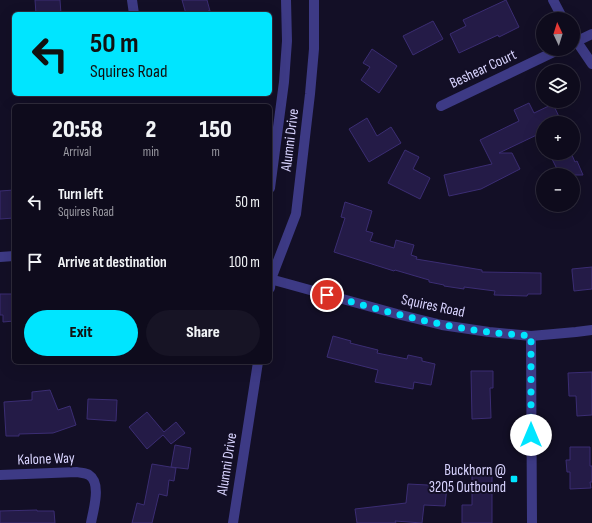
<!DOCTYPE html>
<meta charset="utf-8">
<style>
:root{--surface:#0e0b1c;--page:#171425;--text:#f1f3f6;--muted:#9b9ba3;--line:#2e2b3b;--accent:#00e5ff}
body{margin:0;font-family:"Sofia Sans Condensed",sans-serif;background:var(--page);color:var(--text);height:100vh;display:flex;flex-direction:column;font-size:15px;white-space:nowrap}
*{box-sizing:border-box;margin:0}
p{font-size:13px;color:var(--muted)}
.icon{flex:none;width:22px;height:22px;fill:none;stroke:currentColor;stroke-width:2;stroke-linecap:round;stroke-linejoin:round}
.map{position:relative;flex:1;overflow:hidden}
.side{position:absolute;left:12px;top:104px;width:260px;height:260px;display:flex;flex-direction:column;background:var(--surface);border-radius:6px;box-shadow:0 4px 16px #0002,0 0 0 1px var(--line)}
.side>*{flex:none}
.hud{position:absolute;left:12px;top:12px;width:260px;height:84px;border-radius:6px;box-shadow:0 4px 16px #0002,0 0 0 1px var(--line);background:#00e5ff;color:#111;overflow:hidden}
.needle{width:26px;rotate:356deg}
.fabs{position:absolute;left:536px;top:12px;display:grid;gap:8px}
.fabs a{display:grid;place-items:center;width:44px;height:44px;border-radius:50%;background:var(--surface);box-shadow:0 4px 16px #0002,0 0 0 1px var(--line);font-size:20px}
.pin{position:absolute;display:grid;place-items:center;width:34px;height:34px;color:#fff;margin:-17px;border:2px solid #fff;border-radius:50%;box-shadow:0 1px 4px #0007}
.me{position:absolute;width:44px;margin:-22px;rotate:0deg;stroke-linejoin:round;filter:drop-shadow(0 0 3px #0008)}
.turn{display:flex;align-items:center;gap:14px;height:84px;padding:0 12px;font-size:18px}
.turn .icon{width:52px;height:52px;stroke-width:2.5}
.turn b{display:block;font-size:28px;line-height:34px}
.eta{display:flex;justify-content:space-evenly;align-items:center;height:68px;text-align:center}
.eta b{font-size:24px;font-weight:800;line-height:28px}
.action{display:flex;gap:8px;margin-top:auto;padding:8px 12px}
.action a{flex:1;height:46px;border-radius:24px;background:var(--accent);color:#111;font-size:16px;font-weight:800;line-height:46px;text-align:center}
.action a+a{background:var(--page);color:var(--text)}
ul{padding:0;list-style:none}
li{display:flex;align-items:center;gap:12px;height:60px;padding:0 12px}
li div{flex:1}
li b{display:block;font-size:15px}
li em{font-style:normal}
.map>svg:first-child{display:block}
</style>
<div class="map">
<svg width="592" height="523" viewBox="0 0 592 523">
<rect width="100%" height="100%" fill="#130f26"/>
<g fill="#241b47" stroke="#3b2d73">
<path d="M35,0H60L61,14H44V13L36,14Z"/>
<path d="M182,0H207L210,11H208L209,14H186Z"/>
<path d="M506,0L519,27L499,37L498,35L459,53L450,34L466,26L463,20Z"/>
<path d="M433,21L443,39L413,55L403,36Z"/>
<path d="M372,49L397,66L379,93L361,80L370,67L363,63Z"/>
<path d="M529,103L534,113L553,104L562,123H543V132L499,153H512L520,169L481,189L449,196L444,175L492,164L480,140L519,121L514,110Z"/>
<path d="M367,118L377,136L391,127L401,143L369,162L349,129Z"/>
<path d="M405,150L419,157L413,169L430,178L420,199L388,183Z"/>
<path d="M549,153H571L575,162L577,161L583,175H560Z"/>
<path d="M14,190V218L0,219V191Z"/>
<path d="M345,202L372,211L366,231L373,233L370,241L394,248L396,240L414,245L411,255L417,257L416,259L482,270V272L541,273V294H528L527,296L494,295L495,291L464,287V289L444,286V285L429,282V280L395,270L394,271L334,252L345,218L341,217Z"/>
<path d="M592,267V289L574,291L572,271V269Z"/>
<path d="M0,294H14V321L3,322V315H0Z"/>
<path d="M333,336L351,341L350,343L378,350L377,353L407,359L408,355L422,358V361L435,364L431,385L414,382L413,389L375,382L378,370L327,357Z"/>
<path d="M471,371H493V388H490L491,418L472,419Z"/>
<path d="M592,372V415L577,416L576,396H569L568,373Z"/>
<path d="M50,390L58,410L70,406L76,425L53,433L19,434V436H6L4,402L32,400V392Z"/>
<path d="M88,399L117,400L116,421L87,419Z"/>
<path d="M147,412L164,432L176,422L185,433L171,444L163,435L147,449L129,427Z"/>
<path d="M175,445L191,448L188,469L171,467Z"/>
<path d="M570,447H590V466H592V482H590L591,488L570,489V472H567L566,460H570Z"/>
<path d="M152,464L176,468L174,481L169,480L167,496L159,494L152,523H132L137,503L144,505Z"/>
<path d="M472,470H492V523H462V505H472Z"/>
<path d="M408,484L447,486L445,506L424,505L422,523L395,521L396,523H357L355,509L406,503Z"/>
<path d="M37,510V511H54L55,523H0V511Z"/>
</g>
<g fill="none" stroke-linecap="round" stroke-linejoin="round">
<g stroke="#3d3a85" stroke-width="10">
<path d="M132,0L134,14"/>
<path d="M553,0L563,19"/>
<path d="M573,36L592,64"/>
<path d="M573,43L592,34"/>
<path d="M441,106L560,49"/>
<path d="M270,188L284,82L287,41L286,0"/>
<path d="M0,257L14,256"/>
<path d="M270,279L397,314L442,325L489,332L531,336L576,332L592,330"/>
<path d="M270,288L271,279L296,214L310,94L314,49V0"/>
<path d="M531,336L532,523"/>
<path d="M0,475L77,472C81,473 86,473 89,475C102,483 93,511 91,523"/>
<path d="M233,523L258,362"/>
</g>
</g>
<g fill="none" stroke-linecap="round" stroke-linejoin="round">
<path stroke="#00e5ff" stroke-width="7" stroke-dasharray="0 12.6" d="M327,295C380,310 433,325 488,332C502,334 517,334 531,336V435"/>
</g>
<rect fill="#00e5ff" stroke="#130f26" stroke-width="1.5" x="510" y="475" width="8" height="8" rx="2"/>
<g text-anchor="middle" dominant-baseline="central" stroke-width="4" stroke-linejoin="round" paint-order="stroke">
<g font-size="15" fill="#d9d4ff" stroke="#130f26">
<text transform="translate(483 69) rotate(-25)">Beshear Court</text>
<text transform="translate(290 140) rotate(-83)">Alumni Drive</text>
<text transform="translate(433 306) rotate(12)">Squires Road</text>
<text transform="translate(46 459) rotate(-2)">Kalone Way</text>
<text transform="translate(227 464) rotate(-81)">Alumni Drive</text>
</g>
<g font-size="15" fill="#d9d4ff" stroke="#130f26" text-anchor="end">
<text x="506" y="470">Buckhorn @<tspan x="506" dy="17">3205 Outbound</tspan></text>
</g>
</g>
</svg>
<div class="fabs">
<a><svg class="needle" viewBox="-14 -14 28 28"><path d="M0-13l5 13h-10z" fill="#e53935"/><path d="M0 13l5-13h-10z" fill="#9b9ba3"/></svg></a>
<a><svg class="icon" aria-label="layers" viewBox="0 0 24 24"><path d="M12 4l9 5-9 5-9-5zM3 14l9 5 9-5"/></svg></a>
<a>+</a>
<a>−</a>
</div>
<div class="pin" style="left:327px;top:295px;background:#d93025"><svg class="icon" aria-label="arrive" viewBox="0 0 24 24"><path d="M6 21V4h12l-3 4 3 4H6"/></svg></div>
<svg class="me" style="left:531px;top:435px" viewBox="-20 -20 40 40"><circle r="19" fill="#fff"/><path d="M0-13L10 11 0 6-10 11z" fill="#00e5ff"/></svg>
<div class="hud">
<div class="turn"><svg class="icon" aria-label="left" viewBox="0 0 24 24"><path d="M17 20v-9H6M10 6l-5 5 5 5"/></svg><div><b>50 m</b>Squires Road</div></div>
</div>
<section class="side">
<div class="eta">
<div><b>20:58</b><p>Arrival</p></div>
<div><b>2</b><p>min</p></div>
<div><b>150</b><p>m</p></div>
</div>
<ul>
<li><svg class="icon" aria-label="left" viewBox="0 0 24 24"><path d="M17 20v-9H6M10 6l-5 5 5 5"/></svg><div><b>Turn left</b><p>Squires Road</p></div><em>50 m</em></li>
<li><svg class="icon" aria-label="arrive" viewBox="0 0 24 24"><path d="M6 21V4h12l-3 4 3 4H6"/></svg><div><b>Arrive at destination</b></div><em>100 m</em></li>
</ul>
<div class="action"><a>Exit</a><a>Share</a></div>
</section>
</div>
